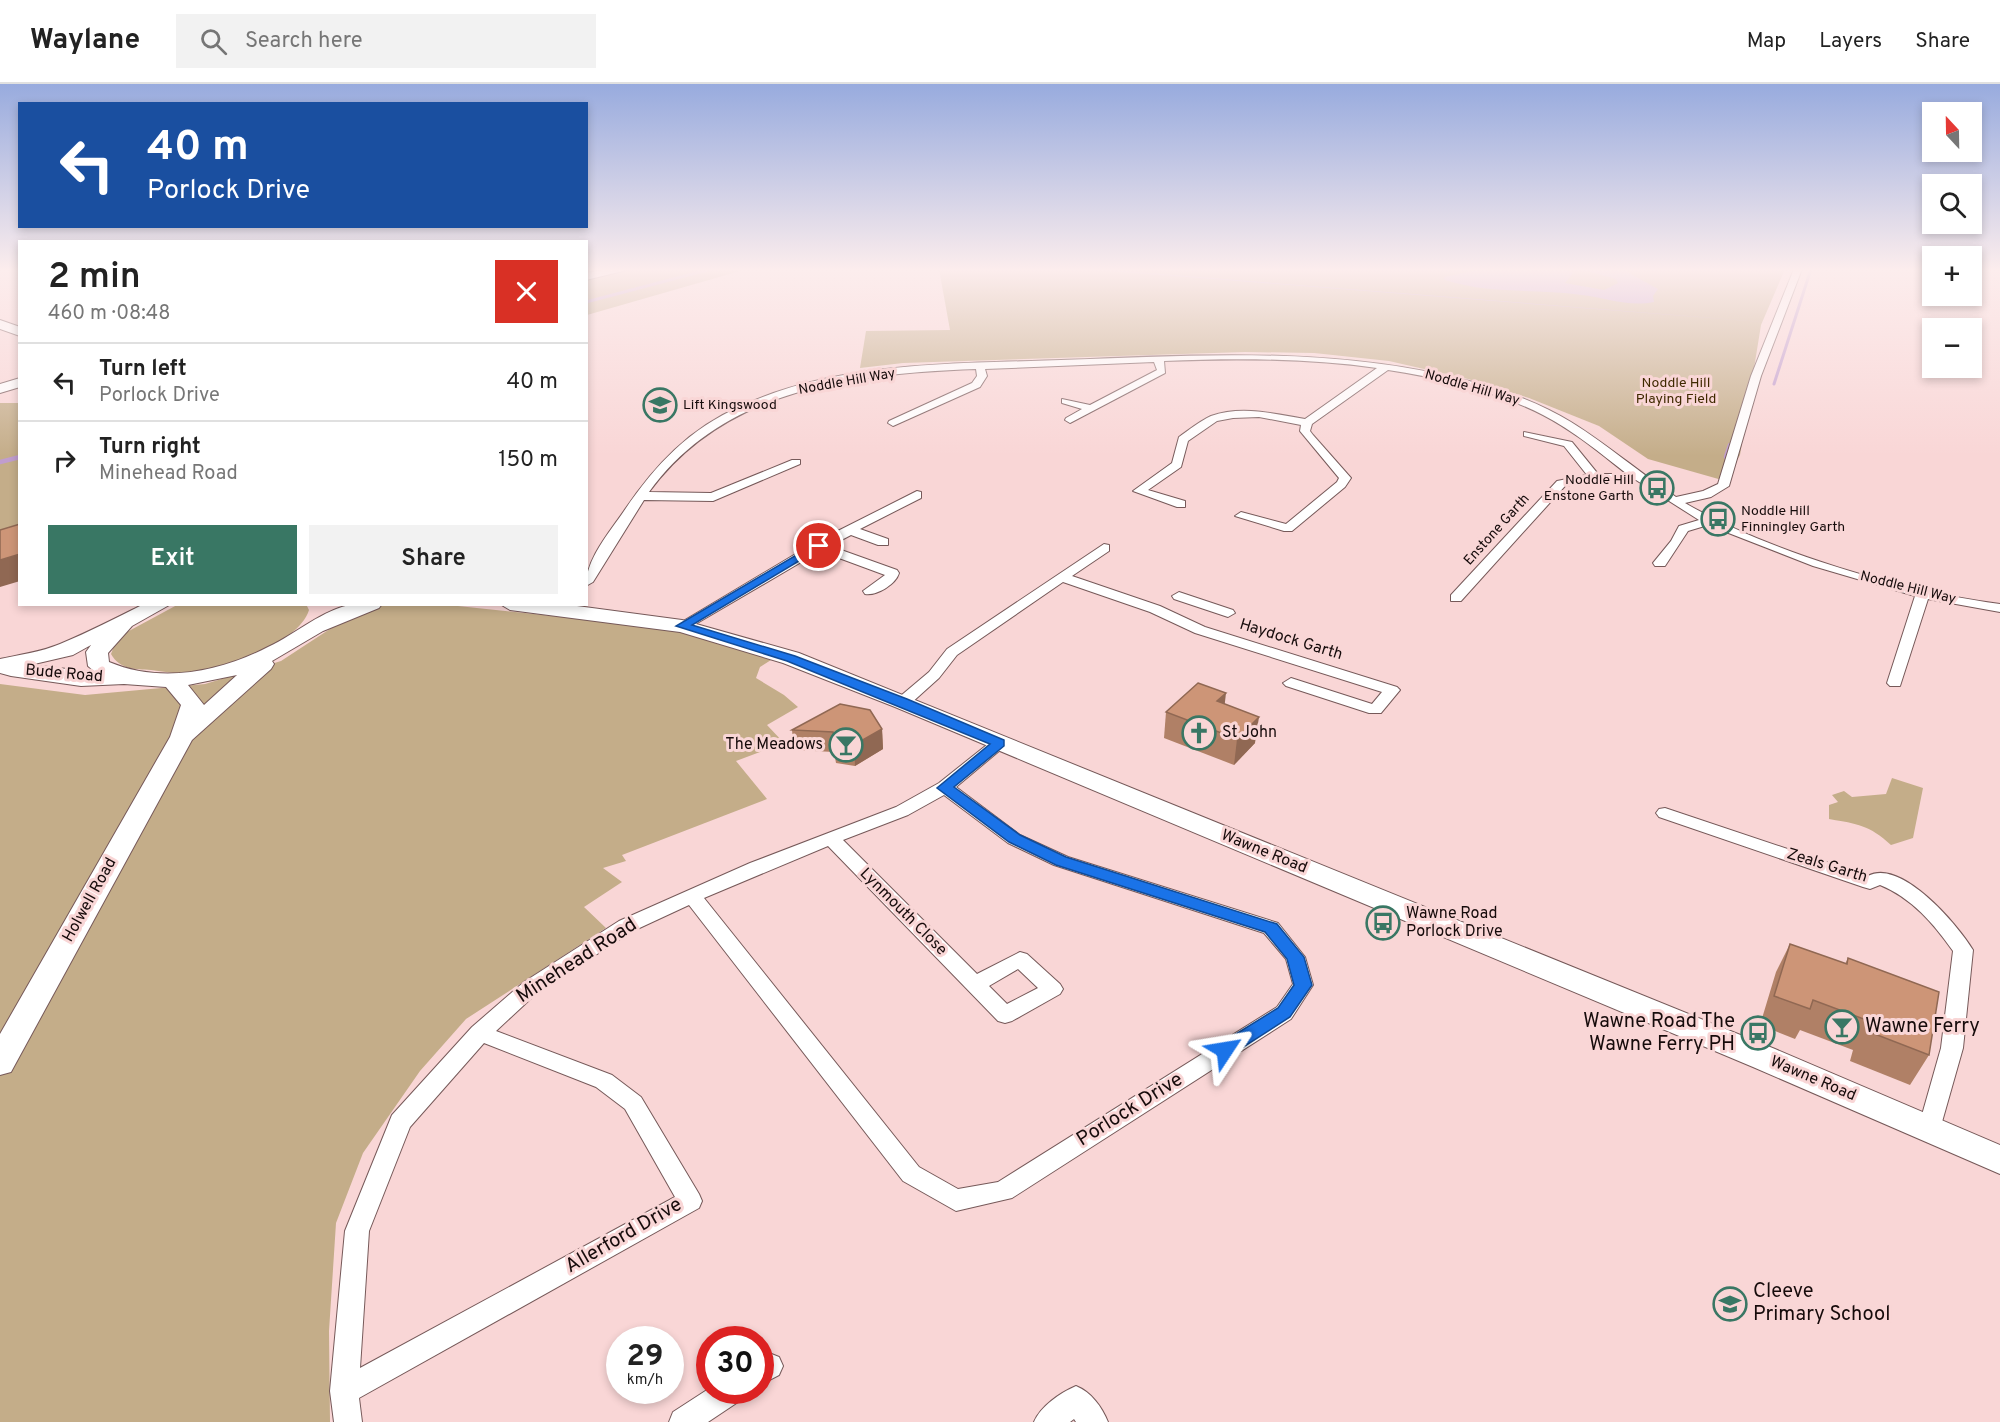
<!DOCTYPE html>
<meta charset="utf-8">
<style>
:root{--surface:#fff;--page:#f2f2f2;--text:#222;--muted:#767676;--line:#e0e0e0;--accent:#397764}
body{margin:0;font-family:Overpass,sans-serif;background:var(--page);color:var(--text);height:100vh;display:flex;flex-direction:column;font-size:22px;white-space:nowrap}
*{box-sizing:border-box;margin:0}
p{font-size:20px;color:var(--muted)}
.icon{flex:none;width:33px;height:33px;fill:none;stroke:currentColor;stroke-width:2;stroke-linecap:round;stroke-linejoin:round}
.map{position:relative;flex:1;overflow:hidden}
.drawer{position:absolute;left:18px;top:156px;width:570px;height:366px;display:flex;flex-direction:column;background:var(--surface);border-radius:0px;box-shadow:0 3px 9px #0003}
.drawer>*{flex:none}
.guide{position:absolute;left:18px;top:18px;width:570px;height:126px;border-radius:0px;box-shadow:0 3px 9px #0003;background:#1a4fa0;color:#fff;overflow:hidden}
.needle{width:39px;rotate:338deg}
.tools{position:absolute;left:1922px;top:18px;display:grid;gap:12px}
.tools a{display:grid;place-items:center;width:60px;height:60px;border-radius:0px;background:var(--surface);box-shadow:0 3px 9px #0003;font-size:30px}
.speed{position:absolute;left:606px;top:1242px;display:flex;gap:12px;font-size:30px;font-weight:700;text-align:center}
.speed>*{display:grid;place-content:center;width:78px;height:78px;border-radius:50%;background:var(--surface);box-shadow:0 3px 9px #0003;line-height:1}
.speed small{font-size:15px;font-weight:400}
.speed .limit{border:9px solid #d22;background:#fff;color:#111}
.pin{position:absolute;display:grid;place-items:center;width:51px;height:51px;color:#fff;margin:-26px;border:3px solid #fff;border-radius:50%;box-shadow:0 2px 6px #0007}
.me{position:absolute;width:66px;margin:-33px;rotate:57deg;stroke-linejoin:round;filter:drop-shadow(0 0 4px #0008)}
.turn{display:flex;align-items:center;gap:21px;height:126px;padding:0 30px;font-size:27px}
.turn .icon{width:78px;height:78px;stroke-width:2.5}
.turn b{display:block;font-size:42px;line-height:51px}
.round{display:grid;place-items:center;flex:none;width:63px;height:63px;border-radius:0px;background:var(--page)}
.summary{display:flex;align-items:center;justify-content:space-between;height:102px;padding:0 30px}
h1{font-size:36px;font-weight:600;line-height:45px}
.primary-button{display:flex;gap:12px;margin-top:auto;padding:12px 30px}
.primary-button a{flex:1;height:69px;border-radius:0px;background:var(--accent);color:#fff;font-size:24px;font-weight:600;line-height:69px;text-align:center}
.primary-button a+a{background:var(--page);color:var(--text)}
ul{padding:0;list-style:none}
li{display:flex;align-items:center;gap:18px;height:78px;padding:0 30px;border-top:2px solid var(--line)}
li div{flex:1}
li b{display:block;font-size:22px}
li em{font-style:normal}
header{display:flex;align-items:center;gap:36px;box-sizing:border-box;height:84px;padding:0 30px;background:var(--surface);border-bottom:2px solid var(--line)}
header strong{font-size:28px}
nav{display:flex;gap:33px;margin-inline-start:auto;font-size:21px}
.search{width:420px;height:54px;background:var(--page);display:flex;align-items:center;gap:15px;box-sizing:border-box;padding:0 21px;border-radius:0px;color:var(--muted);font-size:22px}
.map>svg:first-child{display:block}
</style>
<header>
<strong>Waylane</strong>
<div class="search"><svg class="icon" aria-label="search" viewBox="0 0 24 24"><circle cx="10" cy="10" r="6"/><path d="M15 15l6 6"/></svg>Search here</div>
<nav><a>Map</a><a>Layers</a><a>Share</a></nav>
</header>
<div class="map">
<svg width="2000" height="1338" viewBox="0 0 2000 1338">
<rect width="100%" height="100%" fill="#f9d6d6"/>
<g fill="#c4ad89">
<path d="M632,185H747L587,231L586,195Z"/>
<path d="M939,185H1785L1761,241L1740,371L1730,389L1729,398L1648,375L1599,342L1529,314L1468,295L1389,277L1314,269L1245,268L903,279L860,284L866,247L950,246Z"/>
<path d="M0,319H20L19,464L0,469Z"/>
<path d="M306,520L309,526C298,561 222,585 188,589C176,591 163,587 151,586C135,585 120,586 111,570L114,562L127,548L177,521Z"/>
<path d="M439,520L666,544L704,553L771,576L760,583L756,594L784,611L798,623L767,641L784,659L736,677L767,715L622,771L626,777L603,784L622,798L584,823L606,844L466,935L420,987L363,1069L336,1139L329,1247L330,1338H0V600L85,611L205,600L281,577L336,541L369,524L383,521Z"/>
<path d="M1892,694L1923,704L1913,754L1891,761C1869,741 1858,740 1829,735V721L1838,718L1832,711L1844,707L1852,713L1886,710Z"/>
</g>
<g fill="#c09dce">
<path d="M1083,185H1099L1775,239Z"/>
<path d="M1482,185H1570L1573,189L1565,199L1604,206L1618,199L1616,195L1581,185H1622L1658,205L1653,212L1654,218C1628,223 1607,214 1582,211C1535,204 1492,211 1445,196L1444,193Z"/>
</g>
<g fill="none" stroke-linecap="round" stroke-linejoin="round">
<g stroke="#c09dce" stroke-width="3">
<path d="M586,218L711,185"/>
<path d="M1774,300L1811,185"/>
</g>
<g stroke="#c09dce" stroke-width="4.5">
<path d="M1726,373L1730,361"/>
<path d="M0,378L20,373"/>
</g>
<g stroke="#765959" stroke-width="2">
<g id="street">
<path d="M1794,185H1802L1761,292L1729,402L1711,413L1685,419C1771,469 1902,507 2000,520V528L1928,515L1900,602H1890L1887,599L1915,512L1813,482L1708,441L1688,447L1665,482H1655L1653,479L1671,457L1679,442L1699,436L1636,396H1595L1565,402L1461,517H1451V511L1557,397L1587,391L1564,362L1524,352V348L1572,358L1598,390H1627C1600,369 1574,347 1543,331C1496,307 1440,294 1388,286L1312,340L1310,347L1313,351L1351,394L1345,403L1292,447H1284L1235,432L1241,428L1286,440L1337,398L1339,394L1300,347L1301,341L1259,333L1233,334L1217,337L1188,357L1181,383L1148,406L1185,417V423H1177L1133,407L1172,379L1179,353C1189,346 1200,337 1211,332C1242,321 1275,330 1305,335L1377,284C1307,274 1235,274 1164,277L1165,289L1070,339L1065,336L1066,334L1082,325L1062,319V315L1090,321L1157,286L1154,278L985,285L987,292L980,303L893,342L888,339L889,337L972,299L977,292L976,285C855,290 725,303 649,408L711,409L792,376H800V380L713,417L644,416L593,498L586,502C586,475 609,449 624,427C655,381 689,345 741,322C839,277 955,280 1061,276C1198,271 1335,262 1469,297C1504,306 1540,319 1571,338C1608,361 1640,389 1676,413L1703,407L1718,400L1751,292Z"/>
<path d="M917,407L921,408V414L860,445L888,455V461H878L851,451L830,462L897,486L899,489C896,500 877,512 865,510L863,507L885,491L820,467L687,545H677L675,542L814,459Z"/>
<path d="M1104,460L1109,461V467L1072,492L1160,522L1205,543L1397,603L1400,606L1381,629H1369L1286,602L1283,599L1291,594L1372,620L1382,608L1195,549L1150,528L1063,498L957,571L939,594L909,621H897L895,618L897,615L929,588L947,565Z"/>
<path d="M1179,508L1233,526L1235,529L1228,533L1174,515L1172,512Z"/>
<path d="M999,654L1007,659L1005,662L956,703L1020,751L1068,773L1278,839L1305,873L1313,901L1291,935L1012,1114L956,1127L903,1097L689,821L633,847L538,908L496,947L612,991L641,1013L699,1110L702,1117L699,1124L359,1314L362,1338H334L330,1307L345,1147L392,1031L472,943L524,898L619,837L750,779L896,723L939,699L993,656ZM944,711L1008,759L1054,781L1264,849L1286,875L1293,900L1277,923L998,1098L958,1105L919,1083L704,814L828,762L998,937L1005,939L1012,937L1060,910L1063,905L1060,900L1027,870L1020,868L977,890L843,756L908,731ZM1018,885L1038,904L1007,920L989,902ZM484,959L596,1003L625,1025L675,1113L360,1284L369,1147L410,1043Z"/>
<path d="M1665,724L1868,792C1901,774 1958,841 1973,866L1963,964L1938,1052L1930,1054L1922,1052L1918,1045L1941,964L1953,867C1934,840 1912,814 1880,801L1870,805L1863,803L1659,733L1656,729L1659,725Z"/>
<path d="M769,1269L779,1273L783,1282L779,1291L760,1301V1272Z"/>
<path d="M1076,1302C1091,1308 1102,1323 1108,1338H1076L1074,1335L1070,1338H1034C1041,1322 1060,1309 1076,1302Z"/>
<path d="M710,1304V1306H745L741,1316L708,1338H669L673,1328Z"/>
</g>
</g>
<g stroke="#765959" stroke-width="2">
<g id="secondary">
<path d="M610,185H631L586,196V189Z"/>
<path d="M0,236L20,243V252L0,245Z"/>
<path d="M20,294V303L0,309V300Z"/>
<path d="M144,520H171L132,542L108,569L109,578C161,600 220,588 268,563C296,550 323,525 354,520C363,519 373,520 382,520L379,524L323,547L272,577L274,580L271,585L192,656L11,988L0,991V950L170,653L181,621L166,603L124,600L81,602L11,592L0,589V575C19,571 41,568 60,560C89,548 116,534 144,520ZM91,561L86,568L88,582L95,588L30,581L73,571ZM237,591L204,621L188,601Z"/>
<path d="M500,520H562L682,536L799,569L1775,965L2000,1061V1090L1753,983L895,623L783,579L680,548L510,526Z"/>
</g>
</g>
<use href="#street" fill="#fff" fill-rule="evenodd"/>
<use href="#secondary" fill="#fff" fill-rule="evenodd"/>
</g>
<g fill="#b08066">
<path d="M1166,628L1255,659L1234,681L1164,654Z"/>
<path d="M882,645L883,665L855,682L836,679L834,668L794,666L792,646Z"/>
<path d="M1790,860L1845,880L1848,874L1929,971L1910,1001L1850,977L1853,966L1800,946L1795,955L1760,941L1776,888Z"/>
</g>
<g fill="#906853">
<path d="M20,470V497L0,503V476Z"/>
<path d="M1226,609L1223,635L1217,617Z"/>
<path d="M1259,633L1255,659L1234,681L1237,655Z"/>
<path d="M882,645L883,665L855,682L854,661Z"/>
</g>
<g fill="#cd9577" stroke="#906853" stroke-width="1.5">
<path d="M20,440V470L0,476V446Z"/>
<path d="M1198,599L1226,609L1217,617L1259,633L1237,655L1166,628Z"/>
<path d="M840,620L870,626L882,645L854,661L834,659L833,648L792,646Z"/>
<path d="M1790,860L1847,880L1848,874L1939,908L1929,971L1867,947L1869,937L1813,916L1810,925L1774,912Z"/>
</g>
<linearGradient id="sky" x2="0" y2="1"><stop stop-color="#98abde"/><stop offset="0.5" stop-color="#fceded"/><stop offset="1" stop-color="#fceded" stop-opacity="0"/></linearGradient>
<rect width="2000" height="372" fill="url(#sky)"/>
<path fill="#1a73e8" stroke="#114b97" stroke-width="1.5" d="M815,460L824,462L692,541L795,572L907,615L1004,656V662L954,703L1020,751L1066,773L1277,840L1304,873L1312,901L1290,933L1231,971H1218L1216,966L1218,961L1278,924L1294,901L1287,875L1265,848L1056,781L1009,758L937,704L990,660L787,577L676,542Z"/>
<defs>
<g id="school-ring" transform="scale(1.725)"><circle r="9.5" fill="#f9d6d6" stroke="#397764" stroke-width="1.5"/><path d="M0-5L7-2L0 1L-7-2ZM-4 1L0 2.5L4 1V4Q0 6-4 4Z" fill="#397764"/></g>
<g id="bus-ring" transform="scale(1.725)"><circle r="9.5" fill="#f9d6d6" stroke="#397764" stroke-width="1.5"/><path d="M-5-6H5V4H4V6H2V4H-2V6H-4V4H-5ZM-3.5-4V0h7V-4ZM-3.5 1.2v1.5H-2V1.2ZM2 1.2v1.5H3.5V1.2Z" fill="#397764"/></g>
<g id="church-ring" transform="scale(1.725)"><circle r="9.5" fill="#f9d6d6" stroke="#397764" stroke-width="1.5"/><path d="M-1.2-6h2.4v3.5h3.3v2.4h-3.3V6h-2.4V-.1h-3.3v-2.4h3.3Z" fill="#397764"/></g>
<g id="bar-ring" transform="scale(1.725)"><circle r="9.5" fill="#f9d6d6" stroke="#397764" stroke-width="1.5"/><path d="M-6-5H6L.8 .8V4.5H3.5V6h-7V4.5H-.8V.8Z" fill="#397764"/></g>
</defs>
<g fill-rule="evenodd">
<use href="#school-ring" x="660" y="321"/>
<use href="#bus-ring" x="1657" y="404"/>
<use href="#bus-ring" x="1718" y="435"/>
<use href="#church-ring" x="1199" y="649"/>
<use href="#bar-ring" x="846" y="661"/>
<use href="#bus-ring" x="1383" y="839"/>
<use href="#bar-ring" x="1842" y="943"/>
<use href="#bus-ring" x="1758" y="949"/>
<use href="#school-ring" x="1730" y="1220"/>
</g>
<g text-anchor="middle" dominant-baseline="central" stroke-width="6" stroke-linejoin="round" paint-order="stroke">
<g font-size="14" fill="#160b0b" stroke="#f9d6d6">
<text transform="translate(847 298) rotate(-10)">Noddle Hill Way</text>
<text transform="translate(1472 304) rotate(16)">Noddle Hill Way</text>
<text transform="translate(1497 446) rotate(-48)">Enstone Garth</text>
<text transform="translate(1908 504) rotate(14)">Noddle Hill Way</text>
</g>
<g font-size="14" fill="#3f2900" stroke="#f9d6d6">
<text x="1676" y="299">Noddle Hill<tspan x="1676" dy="16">Playing Field</tspan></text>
</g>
<g font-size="14" fill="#160b0b" stroke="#f9d6d6" text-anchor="start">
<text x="683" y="321">Lift Kingswood</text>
<text x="1634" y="396" text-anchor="end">Noddle Hill<tspan x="1634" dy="16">Enstone Garth</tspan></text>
<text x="1741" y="427">Noddle Hill<tspan x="1741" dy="16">Finningley Garth</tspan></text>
</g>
<g font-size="16" fill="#160b0b" stroke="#f9d6d6">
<text transform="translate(1291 556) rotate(17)">Haydock Garth</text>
<text transform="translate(64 590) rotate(5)">Bude Road</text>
<text transform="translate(1264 768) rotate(22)">Wawne Road</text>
<text transform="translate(1827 782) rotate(17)">Zeals Garth</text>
<text transform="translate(90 816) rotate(-61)">Holwell Road</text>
<text transform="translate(903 828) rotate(45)">Lynmouth Close</text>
<text transform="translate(1813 995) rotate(23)">Wawne Road</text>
</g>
<g font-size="16" fill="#160b0b" stroke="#f9d6d6" text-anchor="start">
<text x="1222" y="649">St John</text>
<text x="823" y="661" text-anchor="end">The Meadows</text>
<text x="1406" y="830">Wawne Road<tspan x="1406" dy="18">Porlock Drive</tspan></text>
</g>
<g font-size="20" fill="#160b0b" stroke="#f9d6d6">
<text transform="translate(577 877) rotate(-33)">Minehead Road</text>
<text transform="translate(1130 1026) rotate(-32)">Porlock Drive</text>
<text transform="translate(624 1152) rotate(-30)">Allerford Drive</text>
</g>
<g font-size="20" fill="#160b0b" stroke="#f9d6d6" text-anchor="start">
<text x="1735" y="938" text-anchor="end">Wawne Road The<tspan x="1735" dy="23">Wawne Ferry PH</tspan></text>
<text x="1865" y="943">Wawne Ferry</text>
<text x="1753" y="1208">Cleeve<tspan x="1753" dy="23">Primary School</tspan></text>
</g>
</g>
</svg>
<div class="tools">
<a><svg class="needle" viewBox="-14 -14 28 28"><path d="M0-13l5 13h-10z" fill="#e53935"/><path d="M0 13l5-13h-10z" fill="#767676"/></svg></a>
<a><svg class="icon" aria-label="search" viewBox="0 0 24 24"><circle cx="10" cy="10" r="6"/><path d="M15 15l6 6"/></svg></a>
<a>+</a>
<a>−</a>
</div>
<div class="speed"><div>29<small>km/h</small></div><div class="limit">30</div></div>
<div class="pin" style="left:819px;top:462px;background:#d93025"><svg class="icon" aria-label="arrive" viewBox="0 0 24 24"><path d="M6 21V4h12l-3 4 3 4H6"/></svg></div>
<svg class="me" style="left:1225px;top:966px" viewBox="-20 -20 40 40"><path d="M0-17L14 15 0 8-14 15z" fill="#1a73e8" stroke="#fff" stroke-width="4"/></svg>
<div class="guide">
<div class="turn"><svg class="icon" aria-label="left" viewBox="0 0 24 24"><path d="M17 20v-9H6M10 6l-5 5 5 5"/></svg><div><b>40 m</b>Porlock Drive</div></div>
</div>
<section class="drawer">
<div class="summary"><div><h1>2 min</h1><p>460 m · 08:48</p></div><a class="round" style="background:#d93025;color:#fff"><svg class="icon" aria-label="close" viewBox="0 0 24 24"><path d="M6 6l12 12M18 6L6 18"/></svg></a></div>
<ul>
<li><svg class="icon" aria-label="left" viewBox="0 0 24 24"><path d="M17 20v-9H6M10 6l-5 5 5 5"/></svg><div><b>Turn left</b><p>Porlock Drive</p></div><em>40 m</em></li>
<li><svg class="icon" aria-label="right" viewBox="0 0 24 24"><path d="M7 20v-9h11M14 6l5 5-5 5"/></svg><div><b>Turn right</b><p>Minehead Road</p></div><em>150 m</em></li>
</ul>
<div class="primary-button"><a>Exit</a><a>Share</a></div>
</section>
</div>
